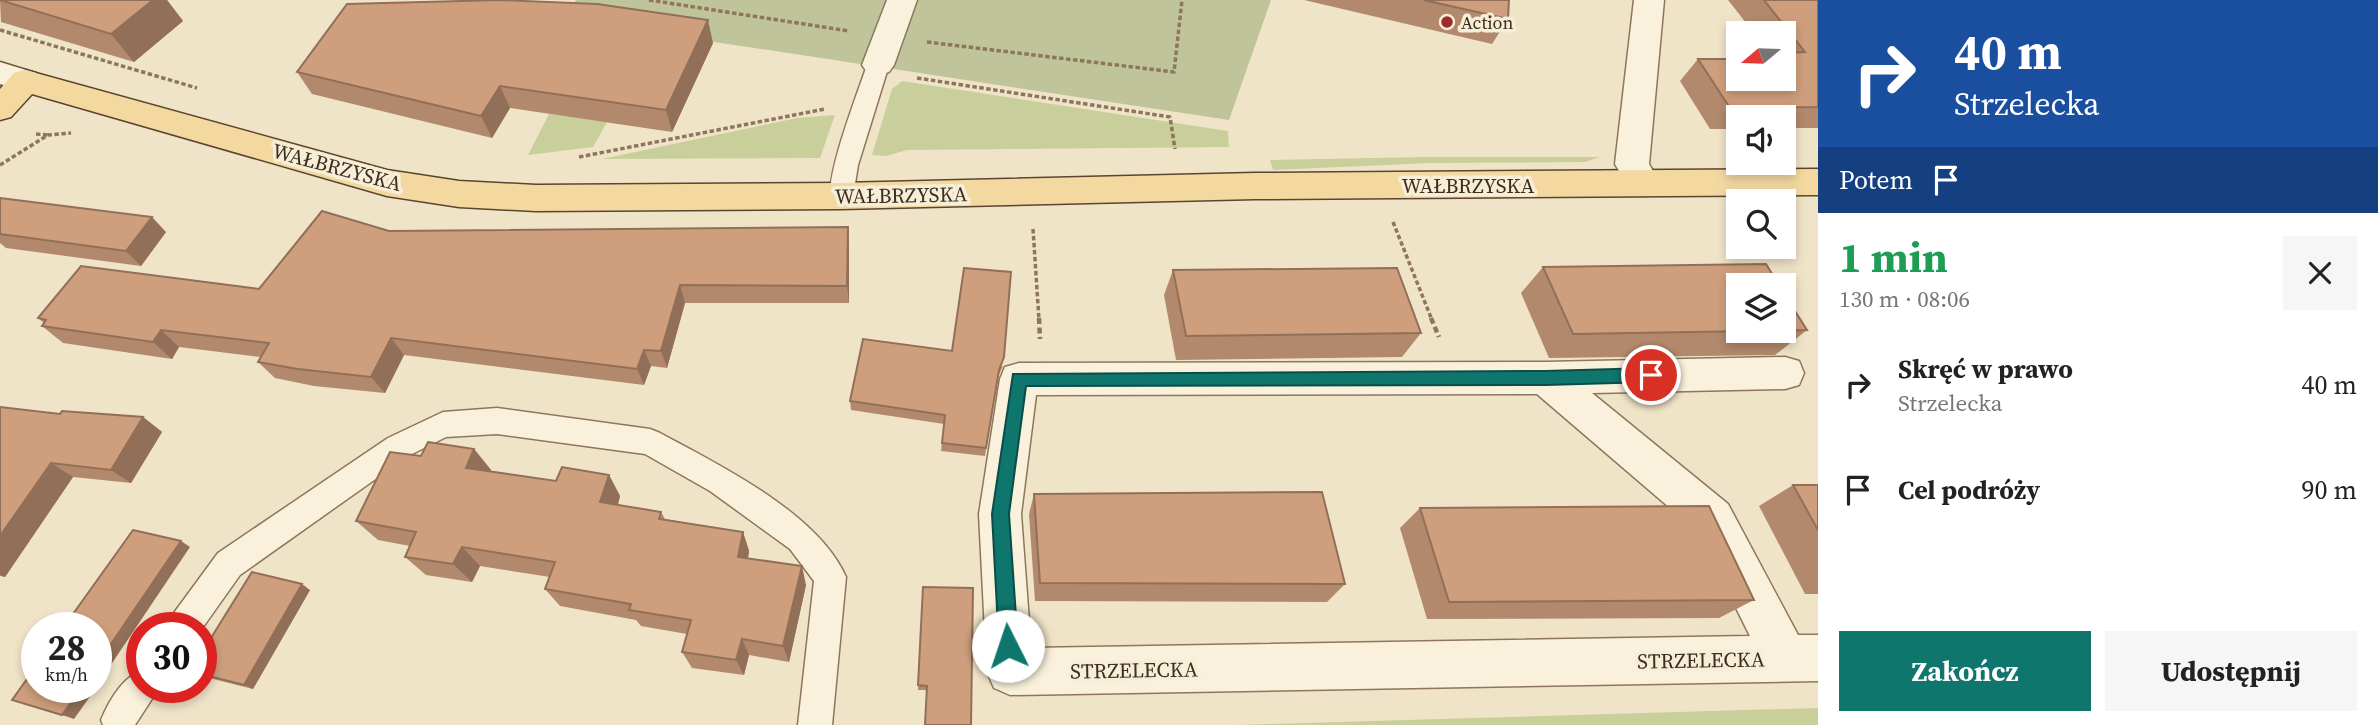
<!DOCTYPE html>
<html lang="pl">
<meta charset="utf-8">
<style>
:root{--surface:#fff;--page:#f6f6f6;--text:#222;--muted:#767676;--accent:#0f766e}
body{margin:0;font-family:"Source Serif 4",serif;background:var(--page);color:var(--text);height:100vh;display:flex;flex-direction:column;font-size:26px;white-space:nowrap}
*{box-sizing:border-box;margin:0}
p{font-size:23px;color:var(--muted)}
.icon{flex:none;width:38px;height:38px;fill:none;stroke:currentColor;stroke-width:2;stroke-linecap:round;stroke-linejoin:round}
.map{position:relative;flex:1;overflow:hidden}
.drawer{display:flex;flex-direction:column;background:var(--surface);width:560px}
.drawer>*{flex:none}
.banner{background:#1a4fa0;color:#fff;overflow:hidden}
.needle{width:46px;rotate:251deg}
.fabs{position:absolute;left:1726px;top:21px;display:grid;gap:14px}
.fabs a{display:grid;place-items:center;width:70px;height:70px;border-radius:0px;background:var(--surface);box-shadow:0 4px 10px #0003;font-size:35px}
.speed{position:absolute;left:21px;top:612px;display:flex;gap:14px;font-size:35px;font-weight:700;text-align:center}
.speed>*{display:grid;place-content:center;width:91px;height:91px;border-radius:50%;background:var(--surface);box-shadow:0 4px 10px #0003;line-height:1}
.speed small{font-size:18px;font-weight:400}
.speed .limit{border:10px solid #d22;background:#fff;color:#111}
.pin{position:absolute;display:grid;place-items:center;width:60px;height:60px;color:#fff;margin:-30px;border:4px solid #fff;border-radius:50%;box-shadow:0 2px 7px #0007}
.me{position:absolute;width:77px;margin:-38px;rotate:356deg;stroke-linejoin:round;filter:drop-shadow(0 0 5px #0008)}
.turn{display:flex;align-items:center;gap:24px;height:147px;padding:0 21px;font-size:32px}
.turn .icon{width:91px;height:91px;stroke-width:2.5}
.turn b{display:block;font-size:49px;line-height:60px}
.then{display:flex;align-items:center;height:66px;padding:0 21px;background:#0003;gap:14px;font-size:26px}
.round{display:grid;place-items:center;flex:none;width:74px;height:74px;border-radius:0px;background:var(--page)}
.summary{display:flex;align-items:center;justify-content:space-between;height:119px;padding:0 21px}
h1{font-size:42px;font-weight:700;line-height:52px;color:#1e9e55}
.action{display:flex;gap:14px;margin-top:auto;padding:14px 21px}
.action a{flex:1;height:80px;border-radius:0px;background:var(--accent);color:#fff;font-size:28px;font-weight:700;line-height:80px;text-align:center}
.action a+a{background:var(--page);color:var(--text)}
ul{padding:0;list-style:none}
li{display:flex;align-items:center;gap:21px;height:105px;padding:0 21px}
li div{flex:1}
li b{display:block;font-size:26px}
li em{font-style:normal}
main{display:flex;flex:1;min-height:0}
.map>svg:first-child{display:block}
</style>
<main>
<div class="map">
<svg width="1818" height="725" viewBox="0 0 1818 725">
<rect width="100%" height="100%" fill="#f0e4c8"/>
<g fill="#c9cf9b">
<path d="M902,81L1228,131L1229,147L907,150L886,156L872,155L892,89Z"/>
<path d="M549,114L607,122L593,147L528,155Z"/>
<path d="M835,115L820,158L602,159L797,118Z"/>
<path d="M1424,157H1600L1585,162L1431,163L1273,170L1270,160Z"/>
<path d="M1818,708V725H1234Z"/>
</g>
<path fill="#bfc49a" d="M576,0H1271L1229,120L564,19Z"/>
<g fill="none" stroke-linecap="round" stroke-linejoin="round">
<g stroke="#8d765c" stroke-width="3">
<g id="lane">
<path d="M878,57L886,60L889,65L858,165L853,196L850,203L841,205L832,203C822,183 859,90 867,65L870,60Z"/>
<path d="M497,408L650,429L660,433C719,465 818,513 846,577L832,725H798L814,581L790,549L710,491L645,454L497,434L446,437L408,456L240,575L201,630L167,628L171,617L218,553L388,438L443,412Z"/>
<path d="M142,670V688H159L135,725H103L101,720C109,701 122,678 142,670Z"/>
</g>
</g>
<g stroke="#8d765c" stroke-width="3">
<g id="street">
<path d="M887,0H917L894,65L889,72L878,75L867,72L862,65Z"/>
<path d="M1634,0H1664L1649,164L1660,183L1655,192L1643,196L1631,192L1615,164Z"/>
<path d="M1785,357L1799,361L1804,373L1799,385L1785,389L1592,393L1728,504L1798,635H1818V681L1010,695L994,688L987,672L979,514L1000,379L1005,367L1019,363L1545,362ZM1537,394L1698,532L1750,636L1031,648L1021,514L1036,395Z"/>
</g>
</g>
<g stroke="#6f573f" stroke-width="3">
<path id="secondary" d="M0,62L36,73L41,81L36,89L25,92L0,84Z"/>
</g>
<g stroke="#5b4430" stroke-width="3">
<path id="primary" d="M25,70L387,170L459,181L536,185L841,183L1255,173L1818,169V195L1255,199L841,209L536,211L459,207L387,196L32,94L11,117L0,120V89L14,73Z"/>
</g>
<g stroke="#8d765c" stroke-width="3.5" stroke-dasharray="4.5 2.5" stroke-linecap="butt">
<path d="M649,0L849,31"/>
<path d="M0,30L197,88"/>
<path d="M927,42L1174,72L1182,0"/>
<path d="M917,78L1170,117L1175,149"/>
<path d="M36,134L48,135"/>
<path d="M579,157L825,109"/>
<path d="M0,165L48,135L71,133"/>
<path d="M1393,222L1432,320"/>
<path d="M1033,229L1039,320"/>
</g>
<g stroke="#8d765c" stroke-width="4.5" stroke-dasharray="6 3.5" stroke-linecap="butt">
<path d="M1039,318L1040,339"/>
<path d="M1431,318L1439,337"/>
</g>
<use href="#lane" fill="#faf1dc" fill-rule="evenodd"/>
<use href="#street" fill="#faf1dc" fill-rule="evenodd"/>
<use href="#secondary" fill="#faf1dc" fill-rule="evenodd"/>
<use href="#primary" fill="#f3d9a0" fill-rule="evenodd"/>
</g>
<g fill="#b2896c">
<path d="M0,0H167L183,21L134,62L1,22Z"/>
<path d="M1304,0H1509L1508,19L1492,44Z"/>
<path d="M1728,0H1818V128H1783V117H1738V129H1710L1680,81L1698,59H1727L1732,53L1783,79V33H1754Z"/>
<path d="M713,43L672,132L510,108L492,138L312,94L297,72Z"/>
<path d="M0,198L166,232L141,266L6,248L0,243Z"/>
<path d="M389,231L849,245V303H685L667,368L651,366L644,385L404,355L385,393L314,386L275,378L258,362L261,357L179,347L172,359L63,343L42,326L44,323L38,318L259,289Z"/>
<path d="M1543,267L1807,330L1775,355L1549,358L1521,293Z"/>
<path d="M1173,270L1421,333L1402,357L1176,360L1164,295Z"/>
<path d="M1003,366L997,379L985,456L941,451L944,424L851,410L850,401Z"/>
<path d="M0,407L60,414L143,417L162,432L131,483L73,477L5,577L0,576Z"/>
<path d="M474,449L491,470L490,471L556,481L609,475L620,496L618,505L661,512L665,519L743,532L749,551L748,558L806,585L789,662L749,655L744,675L692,668L682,652L687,634L641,626L636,620L560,606L545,589L550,577L480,566L472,582L426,575L405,557L410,546L378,540L356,521L421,456Z"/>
<path d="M1793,485H1818V594H1805L1759,506Z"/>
<path d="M1034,494L1345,584L1327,602L1035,601L1029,514Z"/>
<path d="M1420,508L1754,600L1719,618L1427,619L1400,528Z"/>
<path d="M923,587L926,690H918Z"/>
<path d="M310,590L253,689L201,676V654Z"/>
</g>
<g fill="#916f58">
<path d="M153,0H167L183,21L134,62L111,34Z"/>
<path d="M708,20L713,43L672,132L666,110Z"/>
<path d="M500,86L510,108L492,138L481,116Z"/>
<path d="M152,217L166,232L141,266L126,251Z"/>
<path d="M848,227L849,245V303L847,286Z"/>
<path d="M680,285L685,303L667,368L661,351Z"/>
<path d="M161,330L179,347L172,359L153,342Z"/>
<path d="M391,338L404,355L385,393L371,377Z"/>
<path d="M644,350L651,366L644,385L637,369Z"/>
<path d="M143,417L162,432L131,483L111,470Z"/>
<path d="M474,449L491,470L483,489L466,468Z"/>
<path d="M51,463L73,477L5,577L0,575V536Z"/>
<path d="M609,475L620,496L613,522L600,502Z"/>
<path d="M743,532L749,551L745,575L738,557Z"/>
<path d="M181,541L190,547L96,687V666Z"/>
<path d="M462,547L480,566L472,582L453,564Z"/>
<path d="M802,566L806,585L789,662L783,646Z"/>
<path d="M302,584L310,590L253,689L244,685Z"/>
<path d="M742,639L749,655L744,675L736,660Z"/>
<path d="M81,688H96L74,719L62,715Z"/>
</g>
<g fill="#cf9f7d" stroke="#916f58" stroke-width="2">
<path d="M0,0H153L111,34Z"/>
<path d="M499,0L597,4L708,20L666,110L500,86L481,116L297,72L347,4Z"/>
<path d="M1424,0H1509L1508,19Z"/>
<path d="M1764,0H1818V107L1730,108L1698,59H1737L1732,53H1738V79H1783V53L1805,52Z"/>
<path d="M0,198L152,217L126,251L0,234Z"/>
<path d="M322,211L389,231L848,227L847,286L680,285L661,351L644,350L637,369L391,338L371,377L298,369L258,362L269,343L161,330L153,342L42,326L46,320L38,318L81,266L259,289Z"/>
<path d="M1766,264L1779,285H1738V331H1783V292L1807,330L1573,334L1543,267Z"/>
<path d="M964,268L1011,272L1004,357L999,370L986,448L942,443L945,415L850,401L863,339L952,351Z"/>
<path d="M1397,268L1421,333L1186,336L1173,270Z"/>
<path d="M0,407L60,414L62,411L143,417L111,470L51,463L0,536Z"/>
<path d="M428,442L474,449L466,468L556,481L562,467L609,475L600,502L661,512L659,519L743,532L738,557L802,566L783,646L742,639L736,660L682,652L691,620L629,610L631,604L545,589L555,562L462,547L453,564L405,557L416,532L356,521L390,452L421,456Z"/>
<path d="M1793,485H1818V530Z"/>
<path d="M1322,492L1345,584L1040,583L1034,494Z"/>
<path d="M1709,506L1754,600L1449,602L1420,508Z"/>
<path d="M133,530L181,541L96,666V628H63Z"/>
<path d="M252,572L302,584L244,685L201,674V654Z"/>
<path d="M923,587L973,588L971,725H925L927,686L918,685Z"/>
<path d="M37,665V688H81L62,715L12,700Z"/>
</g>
<path fill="#0f766e" stroke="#0a4d48" stroke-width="2" d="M1651,368L1656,370L1659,375L1656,380L1651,382L1545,385L1026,386L1009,514L1018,646L1015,653L1008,655L1002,653L999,646L992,514L1013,374L1545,371Z"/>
<circle fill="#9e2a2b" stroke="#f7eed8" stroke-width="2.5" cx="1447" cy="22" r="7"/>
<g text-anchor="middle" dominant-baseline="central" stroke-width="7" stroke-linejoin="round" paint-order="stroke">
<g font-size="18" fill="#3d2e20" stroke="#f7eed8" text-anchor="start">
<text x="1461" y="22">Action</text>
</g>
<g font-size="21" fill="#3d2e20" stroke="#f7eed8">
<text transform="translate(337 167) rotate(15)">WAŁBRZYSKA</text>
<text x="1468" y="185">WAŁBRZYSKA</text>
<text transform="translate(901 195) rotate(-1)">WAŁBRZYSKA</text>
<text transform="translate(1701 660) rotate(-1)">STRZELECKA</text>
<text transform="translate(1134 670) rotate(-1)">STRZELECKA</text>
</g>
</g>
</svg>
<div class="fabs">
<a><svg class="needle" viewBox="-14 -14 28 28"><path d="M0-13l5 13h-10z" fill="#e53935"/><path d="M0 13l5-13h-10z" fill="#767676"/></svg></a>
<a><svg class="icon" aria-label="sound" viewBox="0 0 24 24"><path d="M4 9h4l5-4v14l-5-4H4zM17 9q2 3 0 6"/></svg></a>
<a><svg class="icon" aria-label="search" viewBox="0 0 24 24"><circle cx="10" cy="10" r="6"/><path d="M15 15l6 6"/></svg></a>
<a><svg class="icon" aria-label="layers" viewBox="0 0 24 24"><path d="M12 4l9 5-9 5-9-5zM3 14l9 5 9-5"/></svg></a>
</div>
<div class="speed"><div>28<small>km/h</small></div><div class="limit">30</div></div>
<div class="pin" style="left:1651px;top:375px;background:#d93025"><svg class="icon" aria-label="arrive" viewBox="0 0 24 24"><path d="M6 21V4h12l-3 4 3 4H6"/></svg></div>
<svg class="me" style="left:1008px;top:646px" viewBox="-20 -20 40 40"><circle r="19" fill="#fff"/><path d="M0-13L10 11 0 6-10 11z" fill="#0f766e"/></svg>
</div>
<section class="drawer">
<div class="banner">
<div class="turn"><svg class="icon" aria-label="right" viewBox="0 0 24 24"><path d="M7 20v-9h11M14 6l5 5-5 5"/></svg><div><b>40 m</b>Strzelecka</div></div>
<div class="then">Potem<svg class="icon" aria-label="arrive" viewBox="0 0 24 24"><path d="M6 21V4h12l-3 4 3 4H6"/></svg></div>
</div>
<div class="summary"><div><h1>1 min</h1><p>130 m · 08:06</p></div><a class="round"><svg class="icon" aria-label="close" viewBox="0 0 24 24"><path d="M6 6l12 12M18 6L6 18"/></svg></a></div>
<ul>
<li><svg class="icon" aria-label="right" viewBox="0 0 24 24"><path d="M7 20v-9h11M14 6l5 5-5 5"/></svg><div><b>Skręć w prawo</b><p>Strzelecka</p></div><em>40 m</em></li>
<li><svg class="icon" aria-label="arrive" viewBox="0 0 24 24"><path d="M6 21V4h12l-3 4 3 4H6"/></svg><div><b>Cel podróży</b></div><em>90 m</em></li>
</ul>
<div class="action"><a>Zakończ</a><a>Udostępnij</a></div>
</section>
</main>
